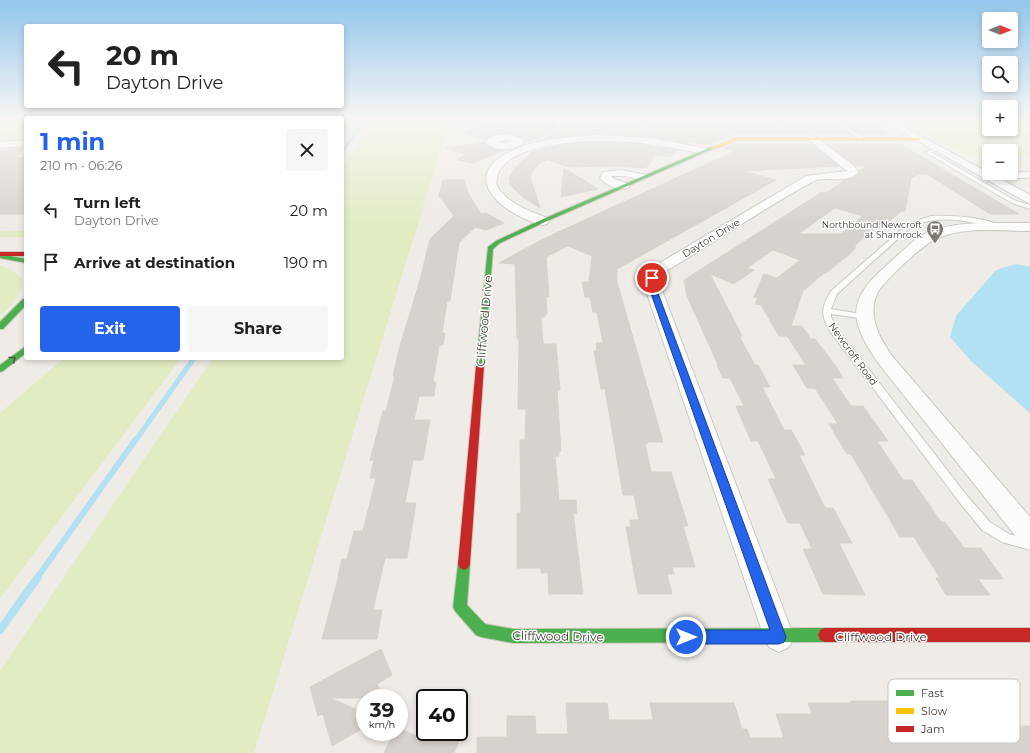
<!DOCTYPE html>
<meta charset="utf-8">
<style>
:root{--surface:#fff;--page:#f6f6f6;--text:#222;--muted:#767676;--accent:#2563eb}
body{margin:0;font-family:Montserrat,sans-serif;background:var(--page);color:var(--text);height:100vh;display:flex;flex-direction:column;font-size:15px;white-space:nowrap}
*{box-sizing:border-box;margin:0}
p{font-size:13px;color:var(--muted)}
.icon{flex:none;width:22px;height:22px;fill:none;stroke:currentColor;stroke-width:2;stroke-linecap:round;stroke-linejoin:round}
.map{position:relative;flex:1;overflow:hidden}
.side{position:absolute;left:24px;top:116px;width:320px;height:244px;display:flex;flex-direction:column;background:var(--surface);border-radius:4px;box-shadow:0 2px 6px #0003}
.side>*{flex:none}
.top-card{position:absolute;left:24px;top:24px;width:320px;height:84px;border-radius:4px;box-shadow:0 2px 6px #0003;background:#fff;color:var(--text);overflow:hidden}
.needle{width:26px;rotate:90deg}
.controls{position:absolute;left:982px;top:12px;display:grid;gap:8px}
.controls a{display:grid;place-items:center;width:36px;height:36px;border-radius:4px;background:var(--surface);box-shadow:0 2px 6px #0003;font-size:20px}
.speed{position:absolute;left:356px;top:689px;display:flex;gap:8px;font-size:20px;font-weight:700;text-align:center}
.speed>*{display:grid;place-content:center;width:52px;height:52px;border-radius:50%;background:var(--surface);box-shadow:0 2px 6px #0003;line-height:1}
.speed small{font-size:10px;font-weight:400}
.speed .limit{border:2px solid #111;border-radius:6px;background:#fff;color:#111}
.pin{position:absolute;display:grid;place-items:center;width:34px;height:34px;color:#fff;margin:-17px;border:2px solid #fff;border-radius:50%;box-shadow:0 1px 4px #0007}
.me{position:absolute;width:44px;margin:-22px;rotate:90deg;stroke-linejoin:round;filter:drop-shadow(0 0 3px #0008)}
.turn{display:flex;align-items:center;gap:14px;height:84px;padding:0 16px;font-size:18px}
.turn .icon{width:52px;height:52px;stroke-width:2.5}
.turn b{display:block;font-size:28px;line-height:34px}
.round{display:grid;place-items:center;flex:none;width:42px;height:42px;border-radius:4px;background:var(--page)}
.head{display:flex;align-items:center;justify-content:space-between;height:68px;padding:0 16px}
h1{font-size:24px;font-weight:700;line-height:30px;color:var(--accent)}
.button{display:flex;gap:8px;margin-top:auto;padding:8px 16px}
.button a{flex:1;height:46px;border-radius:4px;background:var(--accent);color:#fff;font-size:16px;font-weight:700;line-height:46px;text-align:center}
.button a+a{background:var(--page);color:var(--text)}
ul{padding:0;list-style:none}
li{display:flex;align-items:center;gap:12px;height:52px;padding:0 16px}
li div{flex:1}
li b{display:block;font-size:15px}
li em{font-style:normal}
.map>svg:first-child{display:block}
</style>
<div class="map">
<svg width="1030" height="753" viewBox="0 0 1030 753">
<rect width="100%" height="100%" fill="#efebe6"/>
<g fill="#e1ecc3">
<path d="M0,120H26V133L12,141L0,143Z"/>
<path d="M342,120H361L342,145Z"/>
<path d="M375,120H450L254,753H0V671L213,358H342V168Z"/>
<path d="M899,120H989V129H1011V120H1030V155H1011V151H989V155H966Z"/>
<path d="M6,231H26V237H0V232Z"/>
<path d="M0,266L8,268L22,278C23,293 12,306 0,315Z"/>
<path d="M64,358H181L0,599V413Z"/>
</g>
<path fill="#b1e1f2" d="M1016,264L1030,267V413L971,361L950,337L956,316L996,270Z"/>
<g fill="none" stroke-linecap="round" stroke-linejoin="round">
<path stroke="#b1e1f2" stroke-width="2.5" d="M342,152L365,120"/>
<path stroke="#b1e1f2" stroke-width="5" d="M136,440L194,358"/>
<path stroke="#b1e1f2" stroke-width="6" d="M37,578L136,439"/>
<path stroke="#b1e1f2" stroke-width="8" d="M0,630L38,577"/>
</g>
<g fill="#d7d2cd" stroke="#d7d2cc" fill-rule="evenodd">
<path d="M487,120H555L557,128L606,125L652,129L646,120H688L694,127H790L774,120H830L851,134H736L707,145L688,141L685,143L651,136L596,134L545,139L551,133L525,143L521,137L507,133L491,135L486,140L462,133L486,126Z"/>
<path d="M837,120H862L887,134H862Z"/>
<path d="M485,142L489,147L504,151L473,163L457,160L465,154L445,148Z"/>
<path d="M595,142L636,144L678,150L670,157L655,155L646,168L619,166L569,167L548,160L541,162L533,170L530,177L540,208L524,198L509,184L511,181L509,178L514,169L532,152L555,146Z"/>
<path d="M737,144H811L839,166L744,171L776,180L617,269V282L663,442H647V444H645L651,472H671L688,526H683L695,567H672L674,574H667L672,594H638L626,527H631L630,520H639L634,495H623L605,389H601L594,351H597L596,343H603L597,312H593L590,297H585L582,282H589L592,256L568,246L546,257L549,297H546L547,314H545V317H541L543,344H556L560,390H557L561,451H559V456H555L559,500H576L577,514L573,513L583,594H549L548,573H541V568H517V513H521L520,440H525L526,409H518L519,339H517L516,297L515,264L499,263L541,240L735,151L724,148Z"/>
<path d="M827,144H900L1019,214H990L927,174H919L911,178L905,211L900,212L881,229L876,228L854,246L856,247L850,254L826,273H824L803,291L791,326H802L811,339H815L835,365L843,378H832L851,406H863L888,441H877L903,480H912L941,522H945L964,548H981L1003,579H978L990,595H946L936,578H940L914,537H900L851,454H847L829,424H838L815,388H807L793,365H806L787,336H779L761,305L755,304L758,298L754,297L764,274L777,278L800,260L773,250L747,268L754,270L734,284L710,274L742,336H739L755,365H758L770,387H762L784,430H791L805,455H799L825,508H833L852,543H839L865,595L823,594L803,549H812L800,523H788L768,479H776L758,441H751L736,406H744L730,378H723L717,365H718L687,296L684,280L822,192L826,193L845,180L854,178L859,171L868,165L856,166ZM835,208L863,216L841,234H798Z"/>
<path d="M23,148L16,158L26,157V214H0V151Z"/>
<path d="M564,168L598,189L561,197Z"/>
<path d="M443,180H464L468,193L481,214L486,213L504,223L486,230L475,227L459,243L450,301H447L442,333H445L443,345H439L433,382H436L434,396H419L414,420H430L423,460H413L407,493L405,503H416L407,558H385L373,610H382L377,639H322L339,575H338L342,559H347L354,531H363L376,478H370L374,460H370L383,411H386L395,376H393L400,346L420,280L430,239L454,216L439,196Z"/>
<path d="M381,649L392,675L377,684L383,698H330L365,713V727L332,746L323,714L318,716L310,687Z"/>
<path d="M851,701H892L907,733L948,732L934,707H965L973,721H983L986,727L1030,726V753H477V737H507V716H535L536,734H568L566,703H607L609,720H653L650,703H734L742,729H747L750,738H784L776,714H812L808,703H851Z"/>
<path d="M420,727L425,729V732H463L454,753H384L394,732H399V728L416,736Z"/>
</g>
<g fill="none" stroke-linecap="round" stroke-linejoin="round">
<g stroke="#cbc7c2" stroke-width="2">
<g id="lane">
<path d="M831,120H835L866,139L862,140Z"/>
<path d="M937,148L939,150L931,152L1016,201L1030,205V209L1012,203L925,152Z"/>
<path d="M931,216C948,215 986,217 1000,226L997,228C968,221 940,214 912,226L837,294L831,309L867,315L868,317L867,319L831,314V317L839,331L968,497L990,522L1009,534L1030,540V550L1002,542L982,530L960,503L832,334C821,317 820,309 831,291L908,224Z"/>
</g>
</g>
<g stroke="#cbc7c2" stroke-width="2">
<g id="street">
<path d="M881,120H891L989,173L1030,172V178H999L1030,195V204Z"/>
<path d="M507,134L521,138L524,142C516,151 495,152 486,143C489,134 499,135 507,134ZM507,140L513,141L505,143L496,142Z"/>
<path d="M596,135L651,138L704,148L709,151L704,154C668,146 632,140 595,141C570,142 504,146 497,177C495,183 498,189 502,193C514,206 532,212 547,218L549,221L547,224L543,225C503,215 454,176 515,149C540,138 569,137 596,135Z"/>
<path d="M813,136L816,137L854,166L858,172C848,186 825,174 812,182C763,209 716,241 668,270L659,279L660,285L794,637L789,647L779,652L769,647L764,637L644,285L645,278L658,264L806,176L847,171L810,141L808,139Z"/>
<path d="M26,140V146L0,148V142Z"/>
<path d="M621,170L647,175L648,177L643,180L625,176H611C615,182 625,180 630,186L628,188C619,191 605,185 600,178L603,172Z"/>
<path d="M993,223H1030V231C1000,231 964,226 936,239C922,245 889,277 879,290C866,313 878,336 892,356L1030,517V546L1021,543L879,364C849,321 846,301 886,266C897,256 907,246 919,237C940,224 969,223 993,223Z"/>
</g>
</g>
<g stroke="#d0c8bd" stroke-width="2">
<g id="fast">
<path d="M711,147L715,148L545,222L500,243L493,249L484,366L483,368H477L476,366L488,247L496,241L541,220Z"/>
<path d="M0,254L26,259V263L0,258Z"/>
<path d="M23,299H26V305L3,329H0V322Z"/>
<path d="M26,346V353L3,371L0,372V365Z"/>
<path d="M464,558L468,560L470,564L467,605L485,624L513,629L825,628L830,630L832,635L830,640L825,642L513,643L481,637L476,635L455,611L453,607L458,564L460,560Z"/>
</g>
</g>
<g stroke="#d0c8bd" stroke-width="2">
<path id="slow" d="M736,138H919L921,139L919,140H737L715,149L711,148Z"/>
</g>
<g stroke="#d0c8bd" stroke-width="2">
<g id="jam">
<rect x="0" y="252" width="26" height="4"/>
<path d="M480,363L484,366L470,564L468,568L464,570L460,568L458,564L476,366Z"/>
<path d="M825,628H1030V642H825L820,640L818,635L820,630Z"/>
</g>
</g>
<use href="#lane" fill="#fdfcfb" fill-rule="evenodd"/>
<use href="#street" fill="#fdfcfb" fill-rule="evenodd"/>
<use href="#fast" fill="#4caf50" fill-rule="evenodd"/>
<use href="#slow" fill="#ffc107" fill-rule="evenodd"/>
<use href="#jam" fill="#c62828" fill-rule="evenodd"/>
</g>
<defs><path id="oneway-chevron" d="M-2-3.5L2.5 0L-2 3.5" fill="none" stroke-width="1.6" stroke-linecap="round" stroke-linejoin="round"/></defs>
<use stroke="#47583a" href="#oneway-chevron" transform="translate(13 359) rotate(-39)"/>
<linearGradient id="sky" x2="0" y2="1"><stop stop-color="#92c6ec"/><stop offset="0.53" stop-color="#f8f6f4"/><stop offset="1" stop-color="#f8f6f4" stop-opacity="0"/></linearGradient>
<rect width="1030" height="225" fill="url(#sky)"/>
<path fill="#2563eb" stroke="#184099" d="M649,276H654L655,285L786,637L784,642L779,644H686L680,642L678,637L680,632L686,630H770L648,285Z"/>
<defs>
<g id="bus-pin" transform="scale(0.9)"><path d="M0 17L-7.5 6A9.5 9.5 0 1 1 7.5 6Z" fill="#807971" stroke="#fff"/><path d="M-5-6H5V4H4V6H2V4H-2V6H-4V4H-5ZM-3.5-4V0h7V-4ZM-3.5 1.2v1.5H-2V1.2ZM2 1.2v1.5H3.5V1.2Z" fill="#fff"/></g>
</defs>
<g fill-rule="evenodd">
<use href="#bus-pin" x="935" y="229"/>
</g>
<g text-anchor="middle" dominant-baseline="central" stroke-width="3" stroke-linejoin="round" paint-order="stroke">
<g font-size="9" fill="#453b32" stroke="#fff" text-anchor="end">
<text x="922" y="224">Northbound Newcroft<tspan x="922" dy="10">at Shamrock</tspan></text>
</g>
<g font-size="10" fill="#453b32" stroke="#fff">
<text transform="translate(711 238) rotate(-31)">Dayton Drive</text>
<text transform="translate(853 354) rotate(54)">Newcroft Road</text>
</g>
<g font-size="12" fill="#453b32" stroke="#fff">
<text transform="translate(484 321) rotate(-85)">Cliffwood Drive</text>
<text transform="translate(558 636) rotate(1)">Cliffwood Drive</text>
<text x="881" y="636">Cliffwood Drive</text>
</g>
</g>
<rect x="888" y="679" width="132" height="64" rx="6" fill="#fff" stroke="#c7c4c2" stroke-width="1"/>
<rect x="896" y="690" width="18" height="6" fill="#4caf50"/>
<rect x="896" y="708" width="18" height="6" fill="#ffc107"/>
<rect x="896" y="726" width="18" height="6" fill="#c62828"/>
<g font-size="11" fill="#453b32">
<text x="921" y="697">Fast</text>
<text x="921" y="715">Slow</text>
<text x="921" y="733">Jam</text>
</g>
</svg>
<div class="controls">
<a><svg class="needle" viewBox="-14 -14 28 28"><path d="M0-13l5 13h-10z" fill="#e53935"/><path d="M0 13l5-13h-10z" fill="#767676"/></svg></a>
<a><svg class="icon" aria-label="search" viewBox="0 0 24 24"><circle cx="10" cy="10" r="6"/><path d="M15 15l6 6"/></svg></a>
<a>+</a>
<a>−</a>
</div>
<div class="speed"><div>39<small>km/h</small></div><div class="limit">40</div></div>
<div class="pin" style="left:652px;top:278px;background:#d93025"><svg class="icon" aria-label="arrive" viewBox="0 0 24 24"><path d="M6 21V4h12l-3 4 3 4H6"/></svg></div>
<svg class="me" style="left:686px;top:637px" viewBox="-20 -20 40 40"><circle r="17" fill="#2563eb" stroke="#fff" stroke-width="3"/><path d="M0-11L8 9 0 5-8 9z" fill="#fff"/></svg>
<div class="top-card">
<div class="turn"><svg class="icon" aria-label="left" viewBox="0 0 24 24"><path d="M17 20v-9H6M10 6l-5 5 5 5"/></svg><div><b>20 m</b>Dayton Drive</div></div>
</div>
<section class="side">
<div class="head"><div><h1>1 min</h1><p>210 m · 06:26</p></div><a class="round"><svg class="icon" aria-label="close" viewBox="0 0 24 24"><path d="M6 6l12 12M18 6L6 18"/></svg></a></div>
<ul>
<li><svg class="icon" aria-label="left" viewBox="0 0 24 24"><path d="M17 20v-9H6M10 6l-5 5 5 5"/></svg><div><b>Turn left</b><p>Dayton Drive</p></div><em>20 m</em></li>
<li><svg class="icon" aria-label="arrive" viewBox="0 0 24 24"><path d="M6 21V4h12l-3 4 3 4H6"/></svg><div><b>Arrive at destination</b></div><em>190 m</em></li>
</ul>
<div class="button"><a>Exit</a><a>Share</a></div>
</section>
</div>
